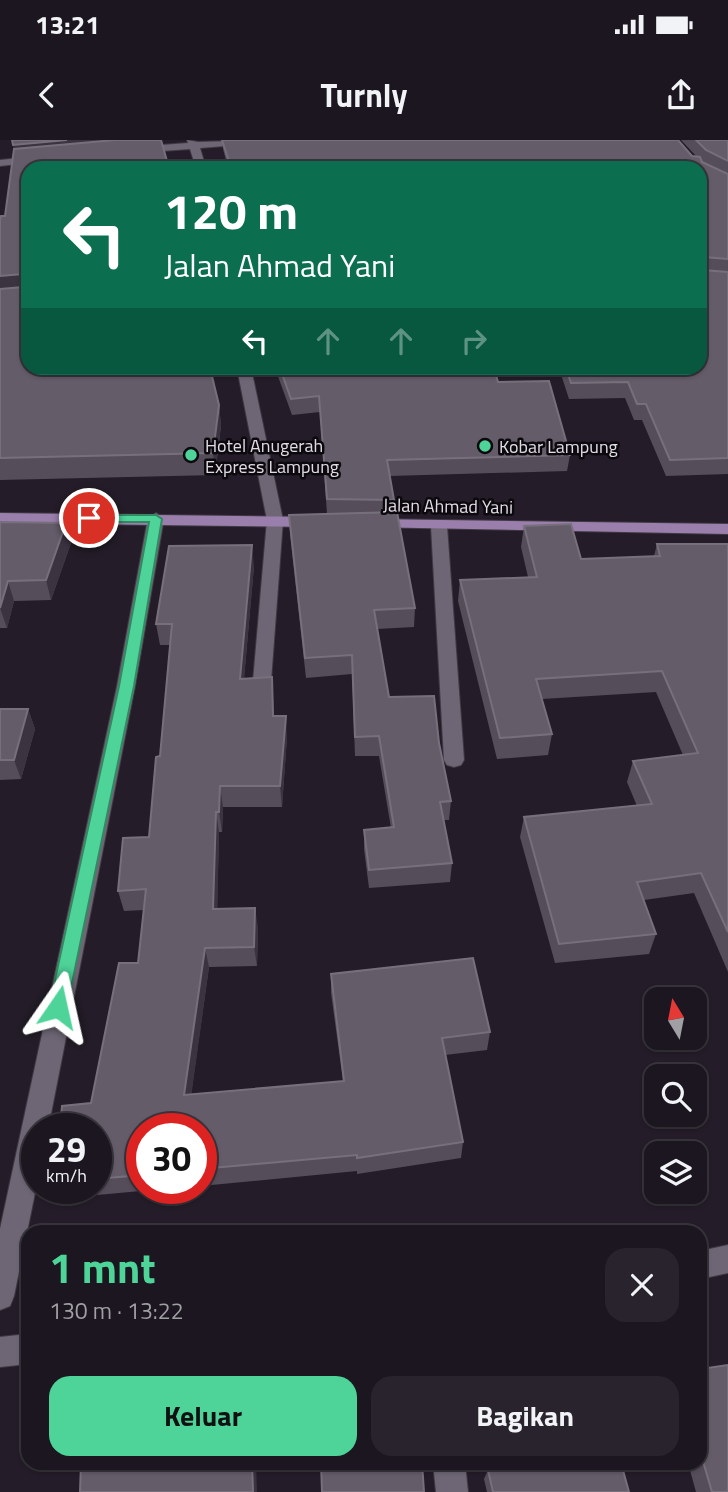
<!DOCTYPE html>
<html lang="id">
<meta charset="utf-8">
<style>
:root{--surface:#1b161f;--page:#28232c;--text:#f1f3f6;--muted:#a09fa4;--line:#39353d;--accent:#4ed399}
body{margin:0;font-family:"Titillium Web",sans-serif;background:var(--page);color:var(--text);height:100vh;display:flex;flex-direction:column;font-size:26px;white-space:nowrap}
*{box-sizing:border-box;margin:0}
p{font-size:23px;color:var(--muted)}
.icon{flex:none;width:38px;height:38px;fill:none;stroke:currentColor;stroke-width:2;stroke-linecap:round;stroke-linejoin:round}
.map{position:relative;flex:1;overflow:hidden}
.drawer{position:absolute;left:21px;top:1085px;width:686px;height:245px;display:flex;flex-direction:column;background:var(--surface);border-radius:21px;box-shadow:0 2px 5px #0004,0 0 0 2px var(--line)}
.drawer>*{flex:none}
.banner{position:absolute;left:21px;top:21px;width:686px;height:214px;border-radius:21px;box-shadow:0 2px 5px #0004,0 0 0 2px var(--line);background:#0b6e4f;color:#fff;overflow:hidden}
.needle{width:46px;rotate:350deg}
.fabs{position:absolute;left:644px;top:847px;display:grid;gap:14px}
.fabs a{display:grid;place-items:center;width:63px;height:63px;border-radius:14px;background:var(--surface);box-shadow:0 2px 5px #0004,0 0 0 2px var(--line);font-size:35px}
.speed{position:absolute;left:21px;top:973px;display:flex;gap:14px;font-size:35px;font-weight:700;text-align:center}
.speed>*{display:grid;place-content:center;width:91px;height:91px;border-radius:50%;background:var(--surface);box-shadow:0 2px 5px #0004,0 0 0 2px var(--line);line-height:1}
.speed small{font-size:18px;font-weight:400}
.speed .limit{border:10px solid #d22;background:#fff;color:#111}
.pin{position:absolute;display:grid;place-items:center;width:60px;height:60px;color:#fff;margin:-30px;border:4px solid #fff;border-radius:50%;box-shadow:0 2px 7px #0007}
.me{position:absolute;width:77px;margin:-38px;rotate:11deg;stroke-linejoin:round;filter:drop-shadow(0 0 5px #0008)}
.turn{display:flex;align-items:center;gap:24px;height:147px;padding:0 28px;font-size:32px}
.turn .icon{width:91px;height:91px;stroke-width:2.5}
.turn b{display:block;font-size:49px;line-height:60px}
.lanes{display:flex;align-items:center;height:66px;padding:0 28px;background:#0003;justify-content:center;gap:35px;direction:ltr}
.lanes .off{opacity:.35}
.round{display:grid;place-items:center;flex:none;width:74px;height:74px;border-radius:21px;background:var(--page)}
.overview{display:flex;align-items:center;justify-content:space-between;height:119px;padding:0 28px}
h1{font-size:42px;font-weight:700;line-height:52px;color:var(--accent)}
.primary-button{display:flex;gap:14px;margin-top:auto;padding:14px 28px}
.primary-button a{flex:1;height:80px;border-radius:21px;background:var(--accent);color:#111;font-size:28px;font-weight:700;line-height:80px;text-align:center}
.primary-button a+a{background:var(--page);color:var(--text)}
.status{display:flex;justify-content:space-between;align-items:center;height:49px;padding:0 35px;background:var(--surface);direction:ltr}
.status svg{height:19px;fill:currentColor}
header{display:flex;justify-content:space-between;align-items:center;height:91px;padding:0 28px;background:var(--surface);font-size:32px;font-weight:700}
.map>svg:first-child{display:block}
</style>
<div class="status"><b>13:21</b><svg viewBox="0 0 49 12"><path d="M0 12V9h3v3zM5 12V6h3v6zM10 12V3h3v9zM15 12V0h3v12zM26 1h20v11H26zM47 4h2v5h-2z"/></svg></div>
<header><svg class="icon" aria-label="back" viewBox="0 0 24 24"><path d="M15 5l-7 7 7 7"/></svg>Turnly<svg class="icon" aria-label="share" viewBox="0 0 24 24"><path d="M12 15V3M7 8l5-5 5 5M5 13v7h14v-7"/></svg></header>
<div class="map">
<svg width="728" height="1352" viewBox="0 0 728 1352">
<rect width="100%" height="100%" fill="#241d29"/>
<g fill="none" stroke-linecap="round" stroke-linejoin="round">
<g stroke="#413a44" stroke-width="2">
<g id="street">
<path d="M156,373L164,378L135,546L48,989H37V1043L14,1156L10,1166L0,1170V1089L117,546L148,378Z"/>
<path d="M275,375L283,380L271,541L269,546H255L253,541L267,380Z"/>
<path d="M439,381L447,386L464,620L461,625L454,627L447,625L444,620L431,386Z"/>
<path d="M728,1105V1133L700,1139V1111Z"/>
<path d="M28,1194V1224L0,1227V1197Z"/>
<path d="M433,1323H465L468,1352H436Z"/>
</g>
</g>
<g stroke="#413a44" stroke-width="2">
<g id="secondary">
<path d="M187,0L198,2L267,0L262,3L200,8L206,28H196L190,9L134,13L129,10L134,7L188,3Z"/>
<path d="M40,16L45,19L44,21L0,26V20Z"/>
<path d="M237,228H251L283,380L281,383L275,385L267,380Z"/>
</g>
</g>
<g stroke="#413a44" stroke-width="2">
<g id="primary">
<path d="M0,373L316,377L324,382L316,387L0,383Z"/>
<path d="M373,379L728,384V394L367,387L365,384L367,381Z"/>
</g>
</g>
<use href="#street" fill="#6e6675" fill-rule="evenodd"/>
<use href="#secondary" fill="#6e6675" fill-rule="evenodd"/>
<use href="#primary" fill="#9a7fad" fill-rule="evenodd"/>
</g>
<g fill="#554d5a">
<path d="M12,0L28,28L219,265L221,286L215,335L0,340V80L5,76L14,9Z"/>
<path d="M222,0H678L692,16H696L681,0H728V334L666,336L642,280H634L625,258L569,259L559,228H700V28H228L223,9Z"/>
<path d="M275,228H494L498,242L570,315L567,331L390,336L394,360V372L415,468L414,487L377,489L389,557L439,603L451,661L449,680H443L452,723L450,742L369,748L364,709V690L391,688L379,616H355L352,534L306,538L290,394L289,375L327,374L320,272L292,275Z"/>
<path d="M0,382L66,383L71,403L51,460L14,461L7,488H0Z"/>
<path d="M524,386L581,419L654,416L657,404H728V832L694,753L644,760L656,794L649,814L555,823L520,697L524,677L637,666L627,642L633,621L683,615L656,552L542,559L552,594L548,615L497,619L458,461L460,440L528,437L521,407Z"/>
<path d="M254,426L244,539L272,537L274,576L287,597L282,667H223L222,692H219L217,769L258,787L257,826L209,827L191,955L343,941L331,853V834L490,892L487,910L445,915L463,1002L461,1018L357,1034V1031L201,1046V989H142V1048H174L64,1058L58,1048H96V989L91,963L138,823L144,770L124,771L118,751L149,697L160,616L170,505H160L156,484Z"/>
<path d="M0,569H28L35,589L21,639L0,640Z"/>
<path d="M700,1229L728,1352H696L688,1323H700Z"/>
<path d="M491,1323H621L629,1352H487L484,1339L488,1330L492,1329Z"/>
</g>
<g fill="#3b3340">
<path d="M67,0H159L16,16L13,5Z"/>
<path d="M23,134L28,154L0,157V136Z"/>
<path d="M219,265L221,286L215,335L213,313Z"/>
<path d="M66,383L71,403L51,460L46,440Z"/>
<path d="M252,405L254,426L242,560L240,539Z"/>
<path d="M8,441L14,461L7,488L0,468Z"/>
<path d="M28,569L35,589L21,639L14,620Z"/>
<path d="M286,576L287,597L282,667L280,646Z"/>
<path d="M220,646L223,667L222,692L219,672Z"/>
<path d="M216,672L219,692L217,789L213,769Z"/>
<path d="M255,768L258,787L257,826L254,807Z"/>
<path d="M205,808L209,827L189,972L184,955Z"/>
<path d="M252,1323H256L257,1352H253Z"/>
</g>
<g fill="#645c69" stroke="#77707c" stroke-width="2">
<path d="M12,0H67L13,5Z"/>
<path d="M115,0H161L169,28H28V228H210L219,265L213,313L0,318V149L23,147L26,145L23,134L0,136V80L1,76H5L14,9Z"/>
<path d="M222,0H678L692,16L700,17L702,22L728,34V119L704,117L701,119L703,130L728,132V318L670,320L646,264H637L628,242L571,243L566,228H700V28H231Z"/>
<path d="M696,0H728V21L706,10Z"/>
<path d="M280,228H494L498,242L549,241L570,315L387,320L394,360L327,359L319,256L291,259Z"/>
<path d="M397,372L415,468L374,470L389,557L434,556L439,603L451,661L440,662L452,723L369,730L364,690L394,687L379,596L355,597L352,515L305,518L289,375Z"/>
<path d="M0,382L66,383L46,440L8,441L0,468Z"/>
<path d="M571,384L581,419L660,416L657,404H728V792L701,733L637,742L656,794L559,804L524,677L652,664L633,621L698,613L662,531L536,539L552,594L500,598L460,440L537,437L524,386Z"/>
<path d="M252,405L240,539L272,537L273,576H286L280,646H220L219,672H216L213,769L255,768L254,807L205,808L184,955L344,941L331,834L473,818L490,892L442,898L463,1002L357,1018V1015L201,1029V989H142V1035L96,1039V989H60L62,966L91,963L119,823H138L146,749L118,751L123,698L149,697L156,617L160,616L172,484H156L169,406Z"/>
<path d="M0,569H28L14,620H0Z"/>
<path d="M728,1225V1352H712L700,1311V1229Z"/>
<path d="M81,1323H252L253,1352H80Z"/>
<path d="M321,1323H422L424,1352H322Z"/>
<path d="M498,1323H621L629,1352H493L488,1330L498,1328Z"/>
</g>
<path fill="#4ed399" stroke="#338963" stroke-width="2" d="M156,375L162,379L134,546L67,867L65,873L58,876L52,873L49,867L119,546L149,382H89L83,378L89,375Z"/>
<g fill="#4ed399" stroke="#0c090e" stroke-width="2.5">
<circle cx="485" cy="306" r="7"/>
<circle cx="191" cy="315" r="7"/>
</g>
<g text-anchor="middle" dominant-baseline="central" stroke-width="5" stroke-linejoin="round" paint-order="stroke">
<g font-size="18" fill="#e1dce4" stroke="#0c090e" text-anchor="start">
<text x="205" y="305">Hotel Anugerah<tspan x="205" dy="21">Express Lampung</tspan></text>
<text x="499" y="306">Kobar Lampung</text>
</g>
<g font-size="18" fill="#e1dce4" stroke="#0c090e">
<text transform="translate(448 366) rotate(1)">Jalan Ahmad Yani</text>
</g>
</g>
</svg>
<div class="fabs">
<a><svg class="needle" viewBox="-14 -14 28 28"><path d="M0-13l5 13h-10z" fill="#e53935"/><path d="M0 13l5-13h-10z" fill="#a09fa4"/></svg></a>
<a><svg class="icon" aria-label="search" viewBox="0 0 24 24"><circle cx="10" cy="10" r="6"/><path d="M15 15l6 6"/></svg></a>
<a><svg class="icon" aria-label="layers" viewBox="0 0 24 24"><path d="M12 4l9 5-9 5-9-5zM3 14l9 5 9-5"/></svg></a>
</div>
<div class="speed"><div>29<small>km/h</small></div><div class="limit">30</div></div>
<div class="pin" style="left:89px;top:378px;background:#d93025"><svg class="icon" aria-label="arrive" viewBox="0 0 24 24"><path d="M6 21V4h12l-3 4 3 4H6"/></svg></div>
<svg class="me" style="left:58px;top:867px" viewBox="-20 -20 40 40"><path d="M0-17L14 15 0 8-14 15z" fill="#4ed399" stroke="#fff" stroke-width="4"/></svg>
<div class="banner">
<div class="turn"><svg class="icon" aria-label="left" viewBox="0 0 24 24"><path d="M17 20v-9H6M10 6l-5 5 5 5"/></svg><div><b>120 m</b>Jalan Ahmad Yani</div></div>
<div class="lanes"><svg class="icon" aria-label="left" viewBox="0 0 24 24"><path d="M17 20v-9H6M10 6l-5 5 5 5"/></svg><svg class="icon off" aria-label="ahead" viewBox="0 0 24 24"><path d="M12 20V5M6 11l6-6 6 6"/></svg><svg class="icon off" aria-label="ahead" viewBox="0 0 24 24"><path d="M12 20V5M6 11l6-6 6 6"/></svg><svg class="icon off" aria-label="right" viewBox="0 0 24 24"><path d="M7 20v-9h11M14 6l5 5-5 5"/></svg></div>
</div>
<section class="drawer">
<div class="overview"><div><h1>1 mnt</h1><p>130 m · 13:22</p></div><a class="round"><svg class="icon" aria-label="close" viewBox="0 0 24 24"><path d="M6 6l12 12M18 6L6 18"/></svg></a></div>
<div class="primary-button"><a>Keluar</a><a>Bagikan</a></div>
</section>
</div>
